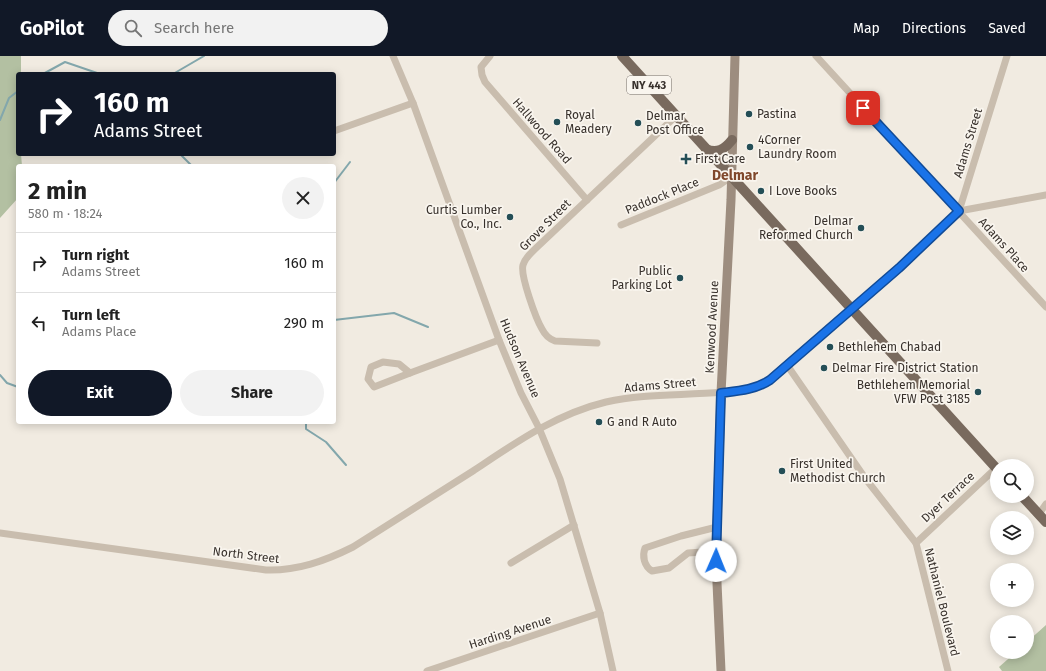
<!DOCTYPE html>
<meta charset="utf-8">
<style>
:root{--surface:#fff;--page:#f2f2f2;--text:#222;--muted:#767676;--line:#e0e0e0;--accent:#111827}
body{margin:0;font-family:"Fira Sans",sans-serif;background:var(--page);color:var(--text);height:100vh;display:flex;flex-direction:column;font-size:15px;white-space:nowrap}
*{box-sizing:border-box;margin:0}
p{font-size:13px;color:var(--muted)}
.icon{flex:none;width:22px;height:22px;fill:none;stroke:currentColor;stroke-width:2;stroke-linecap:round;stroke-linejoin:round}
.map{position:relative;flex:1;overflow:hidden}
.sheet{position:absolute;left:16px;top:108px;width:320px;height:260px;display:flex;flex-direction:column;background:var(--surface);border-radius:4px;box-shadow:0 2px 10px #0003}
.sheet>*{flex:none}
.top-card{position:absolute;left:16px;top:16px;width:320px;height:84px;border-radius:4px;box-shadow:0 2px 10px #0003;background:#111827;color:#fff;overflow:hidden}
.tools{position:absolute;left:990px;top:403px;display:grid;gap:8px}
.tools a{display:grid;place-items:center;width:44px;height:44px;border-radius:50%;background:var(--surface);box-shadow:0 2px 10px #0003;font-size:20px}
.pin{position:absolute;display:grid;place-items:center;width:34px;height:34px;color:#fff;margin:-17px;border-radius:8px;box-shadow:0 2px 6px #0006}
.me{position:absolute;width:44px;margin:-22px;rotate:1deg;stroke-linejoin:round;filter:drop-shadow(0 0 3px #0008)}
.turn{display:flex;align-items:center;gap:14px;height:84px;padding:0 12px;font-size:18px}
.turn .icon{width:52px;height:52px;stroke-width:2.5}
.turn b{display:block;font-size:28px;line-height:34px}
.round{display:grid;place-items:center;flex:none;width:42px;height:42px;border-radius:21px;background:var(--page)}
.headline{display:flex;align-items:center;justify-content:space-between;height:68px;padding:0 12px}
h1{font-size:24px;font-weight:700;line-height:30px}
.primary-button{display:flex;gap:8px;margin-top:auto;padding:8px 12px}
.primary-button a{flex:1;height:46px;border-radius:24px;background:var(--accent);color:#fff;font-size:16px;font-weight:700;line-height:46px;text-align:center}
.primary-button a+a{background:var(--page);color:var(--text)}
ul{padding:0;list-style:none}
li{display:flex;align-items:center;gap:12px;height:60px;padding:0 12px;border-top:1px solid var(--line)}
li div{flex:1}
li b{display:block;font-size:15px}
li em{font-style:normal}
header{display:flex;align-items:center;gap:24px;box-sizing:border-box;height:56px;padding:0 20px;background:var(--accent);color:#fff}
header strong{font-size:19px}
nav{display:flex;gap:22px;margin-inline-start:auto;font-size:14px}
.search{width:280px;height:36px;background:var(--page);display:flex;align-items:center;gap:10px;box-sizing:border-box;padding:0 14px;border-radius:22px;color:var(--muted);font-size:15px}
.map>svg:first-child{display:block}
</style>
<header>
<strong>GoPilot</strong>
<div class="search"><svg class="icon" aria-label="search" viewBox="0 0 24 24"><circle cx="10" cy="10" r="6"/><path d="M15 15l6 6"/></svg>Search here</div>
<nav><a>Map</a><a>Directions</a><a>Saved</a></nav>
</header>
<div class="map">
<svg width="1046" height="615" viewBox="0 0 1046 615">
<rect width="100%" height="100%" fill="#f1ebe1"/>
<g fill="#b3c0a2">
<path d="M0,0H21V18H18V98H21L22,110H18V142L0,162Z"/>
<path d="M1046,569V615H1002L999,611L1016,596H1027V586Z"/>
</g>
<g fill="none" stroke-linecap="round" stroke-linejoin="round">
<g stroke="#83a7ac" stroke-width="2">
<path d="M43,18L65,6L100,18"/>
<path d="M173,18L204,0"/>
<path d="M0,64L9,42L18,35"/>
<path d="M180,98L192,110"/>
<path d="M334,127L350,106"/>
<path d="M334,264L394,257L428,271"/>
<path d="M0,319L7,327L18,331"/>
<path d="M306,366V373L326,386L346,409"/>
</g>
<g stroke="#c9bdae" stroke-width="7">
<path d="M393,0L413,47L499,284L521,337L539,372L560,423L600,557L613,615"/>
<path d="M490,0L481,11L482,19L485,26L587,144"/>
<path d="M816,0L1046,251"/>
<path d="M334,75L413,47"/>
<path d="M959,155L1046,139"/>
<path d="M621,169L719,129L732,120"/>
<path d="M597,287L555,285C549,283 545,279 542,273C536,263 520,219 523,209C525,202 530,198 534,194L677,59"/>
<path d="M383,306L399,308L410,317L374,331L368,323L371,311Z"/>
<path d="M787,309L865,422L916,487L948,615"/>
<path d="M410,317L499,284"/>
<path d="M1039,458L1046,448"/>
<path d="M0,477L266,514C297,515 325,505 353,491C393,466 433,440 473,415C515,387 556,358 606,346C658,334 712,343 762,329L899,212L959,155L1007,0"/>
<path d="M916,487L996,412"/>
<path d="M717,495L688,497L669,512L652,515C644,510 642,500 645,492L681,480L717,471"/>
<path d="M511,507L574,469"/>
<path d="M427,615L600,557"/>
</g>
<path stroke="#9d8d7f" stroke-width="9" d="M721,615L716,505L717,471L721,337L731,144L735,0"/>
<g stroke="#796a5e" stroke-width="10">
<path d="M622,0L997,413"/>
<path d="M706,93C717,98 725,93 732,84"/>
<path d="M1022,440L1046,466"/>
</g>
</g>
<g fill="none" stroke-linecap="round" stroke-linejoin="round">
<g stroke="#114b97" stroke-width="10">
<path id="route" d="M716,505L721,337C738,335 755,334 770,324L899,212L959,155L863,52"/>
</g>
<use href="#route" stroke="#1a73e8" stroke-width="7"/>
</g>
<g fill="#244e56" stroke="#f9f5ee" stroke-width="1.5">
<circle cx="749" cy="58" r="4"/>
<circle cx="557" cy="66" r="4"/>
<circle cx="638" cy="67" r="4"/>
<circle cx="750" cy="91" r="4"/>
<path d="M684 97h4v4h4v4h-4v4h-4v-4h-4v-4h4z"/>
<circle cx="761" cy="135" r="4"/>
<circle cx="510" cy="161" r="4"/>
<circle cx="861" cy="172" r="4"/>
<circle cx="680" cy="222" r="4"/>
<circle cx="830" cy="291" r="4"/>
<circle cx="824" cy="312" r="4"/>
<circle cx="978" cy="336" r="4"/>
<circle cx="599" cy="366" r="4"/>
<circle cx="782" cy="415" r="4"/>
</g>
<g text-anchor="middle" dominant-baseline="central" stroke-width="3.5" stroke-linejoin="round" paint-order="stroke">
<rect fill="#f9f5ee" stroke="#726c66" stroke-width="1" x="627" y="20" width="44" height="18" rx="3"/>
<g font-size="11" font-weight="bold" fill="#38312c">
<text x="649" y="29">NY 443</text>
</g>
<g font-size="12" fill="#38312c" stroke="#f9f5ee" text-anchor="start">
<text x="757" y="58">Pastina</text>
<text x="565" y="59">Royal<tspan x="565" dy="14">Meadery</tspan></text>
<text x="646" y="60">Delmar<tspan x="646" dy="14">Post Office</tspan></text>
<text x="758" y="84">4Corner<tspan x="758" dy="14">Laundry Room</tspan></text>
<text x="695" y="103">First Care</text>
<text x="769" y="135">I Love Books</text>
<text x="502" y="154" text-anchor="end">Curtis Lumber<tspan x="502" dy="14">Co., Inc.</tspan></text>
<text x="853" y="165" text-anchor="end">Delmar<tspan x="853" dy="14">Reformed Church</tspan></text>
<text x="672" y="215" text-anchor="end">Public<tspan x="672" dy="14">Parking Lot</tspan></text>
<text x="838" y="291">Bethlehem Chabad</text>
<text x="832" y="312">Delmar Fire District Station</text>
<text x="970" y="329" text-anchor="end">Bethlehem Memorial<tspan x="970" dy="14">VFW Post 3185</tspan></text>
<text x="607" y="366">G and R Auto</text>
<text x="790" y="408">First United<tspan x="790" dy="14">Methodist Church</tspan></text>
</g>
<g font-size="12" fill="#38312c" stroke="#f9f5ee">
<text transform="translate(542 75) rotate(49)">Hallwood Road</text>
<text transform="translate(968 87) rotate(-73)">Adams Street</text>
<text transform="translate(662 140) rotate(-22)">Paddock Place</text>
<text transform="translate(545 169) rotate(-45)">Grove Street</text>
<text transform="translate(1004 189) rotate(48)">Adams Place</text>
<text transform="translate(712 271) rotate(-87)">Kenwood Avenue</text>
<text transform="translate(520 302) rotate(67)">Hudson Avenue</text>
<text transform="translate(660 329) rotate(-5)">Adams Street</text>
<text transform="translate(948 441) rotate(-43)">Dyer Terrace</text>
<text transform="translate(246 499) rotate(7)">North Street</text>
<text transform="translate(942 546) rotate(76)">Nathaniel Boulevard</text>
<text transform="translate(510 576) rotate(-18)">Harding Avenue</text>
</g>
<g font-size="14" font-weight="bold" fill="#80482c" stroke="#f9f5ee">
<text x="735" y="119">Delmar</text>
</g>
</g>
</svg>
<div class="tools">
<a><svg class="icon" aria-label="search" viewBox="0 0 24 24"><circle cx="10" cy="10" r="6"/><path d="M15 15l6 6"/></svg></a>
<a><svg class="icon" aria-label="layers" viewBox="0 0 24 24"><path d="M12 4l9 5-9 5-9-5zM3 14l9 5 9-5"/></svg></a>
<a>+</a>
<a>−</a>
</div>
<div class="pin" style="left:863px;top:52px;background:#d93025"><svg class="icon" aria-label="arrive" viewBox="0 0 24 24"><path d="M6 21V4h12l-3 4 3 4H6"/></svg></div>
<svg class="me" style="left:716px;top:505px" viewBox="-20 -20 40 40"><circle r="19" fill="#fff"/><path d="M0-13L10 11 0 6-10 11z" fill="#1a73e8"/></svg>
<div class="top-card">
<div class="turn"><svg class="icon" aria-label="right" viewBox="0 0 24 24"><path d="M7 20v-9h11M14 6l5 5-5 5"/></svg><div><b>160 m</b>Adams Street</div></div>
</div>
<section class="sheet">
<div class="headline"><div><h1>2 min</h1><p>580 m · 18:24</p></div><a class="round"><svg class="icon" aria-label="close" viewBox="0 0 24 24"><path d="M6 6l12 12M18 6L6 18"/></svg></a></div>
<ul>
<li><svg class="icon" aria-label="right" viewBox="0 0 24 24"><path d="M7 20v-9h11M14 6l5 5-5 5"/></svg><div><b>Turn right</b><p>Adams Street</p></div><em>160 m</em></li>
<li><svg class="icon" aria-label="left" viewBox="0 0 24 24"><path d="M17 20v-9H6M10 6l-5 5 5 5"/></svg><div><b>Turn left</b><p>Adams Place</p></div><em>290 m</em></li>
</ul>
<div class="primary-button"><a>Exit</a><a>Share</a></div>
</section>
</div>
